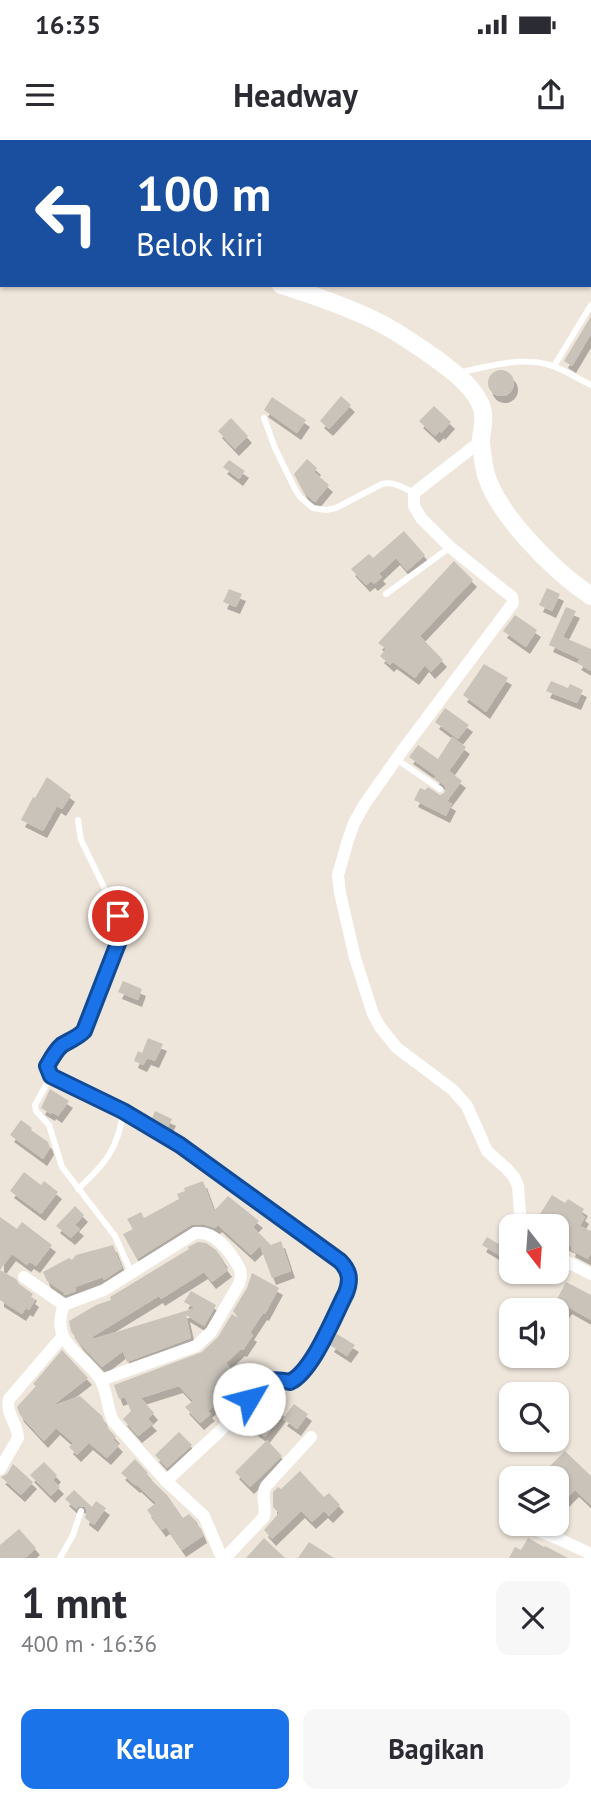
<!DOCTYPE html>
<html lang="id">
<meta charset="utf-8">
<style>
:root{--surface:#fff;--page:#f7f7f7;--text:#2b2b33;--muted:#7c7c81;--accent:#1a73e8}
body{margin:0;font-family:"PT Sans",sans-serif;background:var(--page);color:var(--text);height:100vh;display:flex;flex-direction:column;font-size:26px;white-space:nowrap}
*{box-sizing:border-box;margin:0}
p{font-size:23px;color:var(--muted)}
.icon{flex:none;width:38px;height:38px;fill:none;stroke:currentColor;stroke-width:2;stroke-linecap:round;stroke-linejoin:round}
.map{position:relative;height:1418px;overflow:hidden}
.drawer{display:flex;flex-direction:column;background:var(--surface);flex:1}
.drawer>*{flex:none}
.banner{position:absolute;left:0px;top:0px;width:592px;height:147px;box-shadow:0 2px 5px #0004;background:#1a4fa0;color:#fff;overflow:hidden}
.needle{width:46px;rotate:163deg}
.tools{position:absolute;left:499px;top:1074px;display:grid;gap:14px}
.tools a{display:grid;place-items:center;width:70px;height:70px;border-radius:14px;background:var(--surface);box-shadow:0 2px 5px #0004;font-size:35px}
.pin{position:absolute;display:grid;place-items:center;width:60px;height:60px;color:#fff;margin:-30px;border:4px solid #fff;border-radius:50%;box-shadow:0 2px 7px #0007}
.me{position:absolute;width:77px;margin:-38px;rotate:53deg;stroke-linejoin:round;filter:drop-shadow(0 0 5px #0008)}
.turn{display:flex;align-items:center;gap:24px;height:147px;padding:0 21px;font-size:32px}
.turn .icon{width:91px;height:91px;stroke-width:2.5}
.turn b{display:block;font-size:49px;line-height:60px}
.round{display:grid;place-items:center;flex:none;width:74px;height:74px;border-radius:14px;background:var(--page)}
.headline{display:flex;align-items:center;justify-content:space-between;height:119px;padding:0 21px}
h1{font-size:42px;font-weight:800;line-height:52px}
.button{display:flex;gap:14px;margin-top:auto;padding:14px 21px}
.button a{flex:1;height:80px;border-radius:14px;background:var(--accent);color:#fff;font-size:28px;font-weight:800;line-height:80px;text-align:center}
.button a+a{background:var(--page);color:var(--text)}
.status{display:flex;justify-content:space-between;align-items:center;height:49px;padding:0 35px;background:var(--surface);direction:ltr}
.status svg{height:19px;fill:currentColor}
header{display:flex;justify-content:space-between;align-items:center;height:91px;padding:0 21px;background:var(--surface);font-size:32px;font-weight:800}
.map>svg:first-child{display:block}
</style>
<div class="status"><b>16:35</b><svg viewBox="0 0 49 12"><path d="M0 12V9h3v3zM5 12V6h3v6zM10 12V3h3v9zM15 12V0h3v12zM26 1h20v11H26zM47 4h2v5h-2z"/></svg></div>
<header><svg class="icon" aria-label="menu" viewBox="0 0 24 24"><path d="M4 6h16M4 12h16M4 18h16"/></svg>Headway<svg class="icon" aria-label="share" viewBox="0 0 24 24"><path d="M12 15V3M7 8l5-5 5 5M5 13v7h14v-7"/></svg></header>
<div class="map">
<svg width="591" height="1418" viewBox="0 0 591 1418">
<defs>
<filter id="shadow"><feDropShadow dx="4" dy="7" stdDeviation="0" flood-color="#0004"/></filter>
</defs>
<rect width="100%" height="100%" fill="#eee6db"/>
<g fill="#c9c3ba" filter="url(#shadow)">
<path d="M591,176V194L572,226L564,221Z"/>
<circle cx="501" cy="243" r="13"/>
<path d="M341,256L351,265L329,289L320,281Z"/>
<path d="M272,257L306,280L297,293L264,270Z"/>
<path d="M434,266L451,282L441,293L440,291L435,296L419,281Z"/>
<path d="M231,278L248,296L235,309L218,291Z"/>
<path d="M307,319L317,328L314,332L329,345L315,362L304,353L294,334Z"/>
<path d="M229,320L245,331L239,339L223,327Z"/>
<path d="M404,391L425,415L407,431L396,418L379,434L382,437L374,444L371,441L366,445L351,429L369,414L373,418Z"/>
<path d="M454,421L473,440L420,496L443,520L431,532L425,525L415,538L393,522L390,525L380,516L386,509L378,503Z"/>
<path d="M547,448L560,454L552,471L539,465Z"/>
<path d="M229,449L242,454L236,467L223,462Z"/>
<path d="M566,467L576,471L563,497L591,509V531L577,523L580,519L549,505Z"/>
<path d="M515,475L537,490L526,507L503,491Z"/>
<path d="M484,524L508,538L486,572L463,555Z"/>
<path d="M551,541L568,548L570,544L583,550L577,563L546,551Z"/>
<path d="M445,568L469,585L458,599L435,582Z"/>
<path d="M452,597L466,607L449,631L462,641L447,661L452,664L446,676L414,660L420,648L425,650L428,647L440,655L444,653L446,649L444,645L434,638L436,636L409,617L418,605L438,619Z"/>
<path d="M47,637L71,655L62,669L57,666L43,691L21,680L33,657L35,658Z"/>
<path d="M123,841L142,849L138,860L118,852Z"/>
<path d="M148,898L163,904L155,921L147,918L143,925L134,921L138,911L142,913Z"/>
<path d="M50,949L69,961L58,976L52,972L51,974L41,968Z"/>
<path d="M155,971L172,979L167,989L151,981Z"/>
<path d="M21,980L32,988L31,990L48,1002L50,1008L43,1019L10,995Z"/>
<path d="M24,1032L41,1045L44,1041L58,1052L41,1074L10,1051Z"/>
<path d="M203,1041L214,1071L228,1056L259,1081L253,1087L271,1105L281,1101L291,1131L272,1138L260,1106L251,1115L218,1085L215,1088L203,1084L191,1085L137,1119L123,1094L133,1089L127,1079L141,1072L144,1078L179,1059L177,1054L185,1051L184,1048Z"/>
<path d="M552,1055L565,1063L568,1059L584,1069L581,1074L585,1077L580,1086L591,1091V1112L588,1119L571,1110L572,1107L559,1101L561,1097L556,1095V1087H532Z"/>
<path d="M75,1066L84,1075L75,1085L80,1089L71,1098L56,1086Z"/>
<path d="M0,1077L17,1089L22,1082L52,1105L36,1126L30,1122L27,1125L12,1114L0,1130Z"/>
<path d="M487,1097L507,1109L502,1117L482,1105Z"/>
<path d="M198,1102L206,1103L216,1110L224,1121L222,1122L228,1130L212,1142L204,1132L161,1159L159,1156L92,1197L93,1199L195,1168L184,1162L191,1151L216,1165L204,1186L186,1175L191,1198L127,1222L123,1211L102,1227L80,1204L71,1191L69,1181L96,1165L111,1160L110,1157L189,1109L188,1107Z"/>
<path d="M113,1105L122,1128L104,1140L103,1137L75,1147L76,1151L65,1155L63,1152L47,1141L43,1132L69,1118L72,1120L76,1115Z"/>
<path d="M0,1130L16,1139L19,1144L33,1154L31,1157L35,1160L29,1170L26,1168L22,1174L0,1160Z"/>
<path d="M252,1133L279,1148L265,1174L263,1173L250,1193L253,1195L243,1210L241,1209L226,1223L248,1248L235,1262L227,1254L208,1271L211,1274L200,1283L185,1267L193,1261L179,1246L141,1258L154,1273L148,1279L153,1284L138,1296L123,1279L131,1271L125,1257L119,1259L114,1245L202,1212L218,1197L232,1174L238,1178L233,1171L247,1148Z"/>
<path d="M566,1142L591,1155V1180L568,1167L565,1171L554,1165Z"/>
<path d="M337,1194L355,1205L347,1216L330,1205Z"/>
<path d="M62,1210L88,1238L52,1266L80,1256L102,1276L106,1286L116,1297L113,1299L119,1305L107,1318L89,1303L77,1315L69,1307L73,1303L56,1288L44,1301L20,1275L17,1267L36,1246L33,1244Z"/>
<path d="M269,1261L284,1272L265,1297L250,1286Z"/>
<path d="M294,1264L308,1274L297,1289L283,1279Z"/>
<path d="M179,1292L192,1305L167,1328L155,1315Z"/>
<path d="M267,1300L282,1316L250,1347L235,1332Z"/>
<path d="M565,1311L591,1336V1365L575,1350L556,1369V1339H554L546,1330Z"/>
<path d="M135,1319L148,1333L146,1335L167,1355L183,1378L189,1374L197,1382L203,1396L182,1410L166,1387L162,1390L147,1370L156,1363L137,1345L136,1346L121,1333Z"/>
<path d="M44,1322L57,1335L53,1340L60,1347L51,1356L30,1335Z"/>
<path d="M13,1324L33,1342L21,1355L1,1337L7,1334Z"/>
<path d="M300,1331L324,1357L329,1353L340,1365L329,1376L324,1371L312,1382L301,1371L272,1399L264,1390L279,1373L273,1367V1352L278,1347L281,1349Z"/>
<path d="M74,1350L92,1367L96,1361L106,1368L94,1385L85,1378L87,1371L85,1367L79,1366L76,1369L65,1359Z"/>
<path d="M19,1389L36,1408L25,1418H0V1405Z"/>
<path d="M264,1398L285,1418H246Z"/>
<path d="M528,1398L544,1407L545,1406L568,1418H509L515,1407L521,1410Z"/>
<path d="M309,1402L334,1418H298Z"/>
</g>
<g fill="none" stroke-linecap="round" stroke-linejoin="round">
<g stroke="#fff" stroke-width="6">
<path d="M500,2V0"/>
<path d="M590,136L591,137"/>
<path d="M554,226L591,165"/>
<path d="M458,233C484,227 519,217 546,224C561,227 576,238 591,245"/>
<path d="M264,278L275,308L295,349L300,357L313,368L326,370L336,368L382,344C394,341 403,348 414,353"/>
<path d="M386,454L449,408"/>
<path d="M396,619L440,649"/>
<path d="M78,680L81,700L118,776L122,787V793L84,891C77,898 70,900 62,905C56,910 51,919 47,926L51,936L35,965L36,971L49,985L62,1027L115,1096L132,1134"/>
<path d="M51,936L123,971L180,1005L226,1040"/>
<path d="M78,1049C105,1024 119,1008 123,971"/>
<path d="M60,1418L73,1395L81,1371"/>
</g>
<g stroke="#fff" stroke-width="12">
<path d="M481,301L414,353V366L421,378L450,407L512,457L513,463L402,611L364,665L354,683L348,700L338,735L340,753L355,818L373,874L380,887L397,908L453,950L467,966L487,1011L507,1029L514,1037L518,1046L521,1087"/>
<path d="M556,1116L591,1134"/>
<path d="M24,1137L64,1165"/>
<path d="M64,1165L104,1150L195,1093C216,1090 231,1113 240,1129L241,1136L239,1144L211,1192L196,1206L101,1240"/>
<path d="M64,1165C49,1203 83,1213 100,1239C107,1250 107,1268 113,1281L166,1341L204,1376L222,1418"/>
<path d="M0,1329L18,1298C18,1284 5,1273 9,1259L63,1196"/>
<path d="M166,1341L219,1292L267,1241L275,1240L291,1242C311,1232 339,1169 349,1146C350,1135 349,1129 340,1121L226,1040"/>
<path d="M507,1378L511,1380"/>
<path d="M522,1384L561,1400L591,1414"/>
<path d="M225,1418L264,1377C267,1366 260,1356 266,1346L311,1297"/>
</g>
<g stroke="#fff" stroke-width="18">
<path d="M0,17L2,18"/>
<path d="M281,145C313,155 346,166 376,181C397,191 416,205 435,218C452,231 471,244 480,263C486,275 482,287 481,300C481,308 483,318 484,326C491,370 555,432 591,456"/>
</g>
</g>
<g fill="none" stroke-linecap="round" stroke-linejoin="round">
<g stroke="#114b97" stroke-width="18">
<path id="route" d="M118,776L122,793L84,891C77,898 70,900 62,905C56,910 51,919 47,926L51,936L123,971L180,1005L340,1121C350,1131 351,1140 346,1153C334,1176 313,1231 290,1242C265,1237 266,1241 249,1259"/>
</g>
<use href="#route" stroke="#1a73e8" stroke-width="12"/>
</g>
</svg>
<div class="tools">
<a><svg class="needle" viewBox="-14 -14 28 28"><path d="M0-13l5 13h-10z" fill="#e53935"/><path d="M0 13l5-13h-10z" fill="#7c7c81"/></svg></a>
<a><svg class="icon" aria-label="sound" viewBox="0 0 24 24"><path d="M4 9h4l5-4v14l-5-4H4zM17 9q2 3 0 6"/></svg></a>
<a><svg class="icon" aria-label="search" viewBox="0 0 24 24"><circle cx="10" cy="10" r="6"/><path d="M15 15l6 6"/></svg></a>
<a><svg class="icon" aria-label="layers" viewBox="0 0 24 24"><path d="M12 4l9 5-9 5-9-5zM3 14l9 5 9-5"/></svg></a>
</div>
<div class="pin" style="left:118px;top:776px;background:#d93025"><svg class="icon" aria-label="arrive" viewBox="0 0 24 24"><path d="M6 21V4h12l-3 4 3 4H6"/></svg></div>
<svg class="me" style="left:249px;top:1259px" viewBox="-20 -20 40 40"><circle r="19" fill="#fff"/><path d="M0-13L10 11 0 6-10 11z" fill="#1a73e8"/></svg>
<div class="banner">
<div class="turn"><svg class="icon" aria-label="left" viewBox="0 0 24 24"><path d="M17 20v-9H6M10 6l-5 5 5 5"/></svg><div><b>100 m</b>Belok kiri</div></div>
</div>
</div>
<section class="drawer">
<div class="headline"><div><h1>1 mnt</h1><p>400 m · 16:36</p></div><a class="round"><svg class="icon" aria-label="close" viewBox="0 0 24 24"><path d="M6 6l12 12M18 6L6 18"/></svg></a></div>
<div class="button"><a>Keluar</a><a>Bagikan</a></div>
</section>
